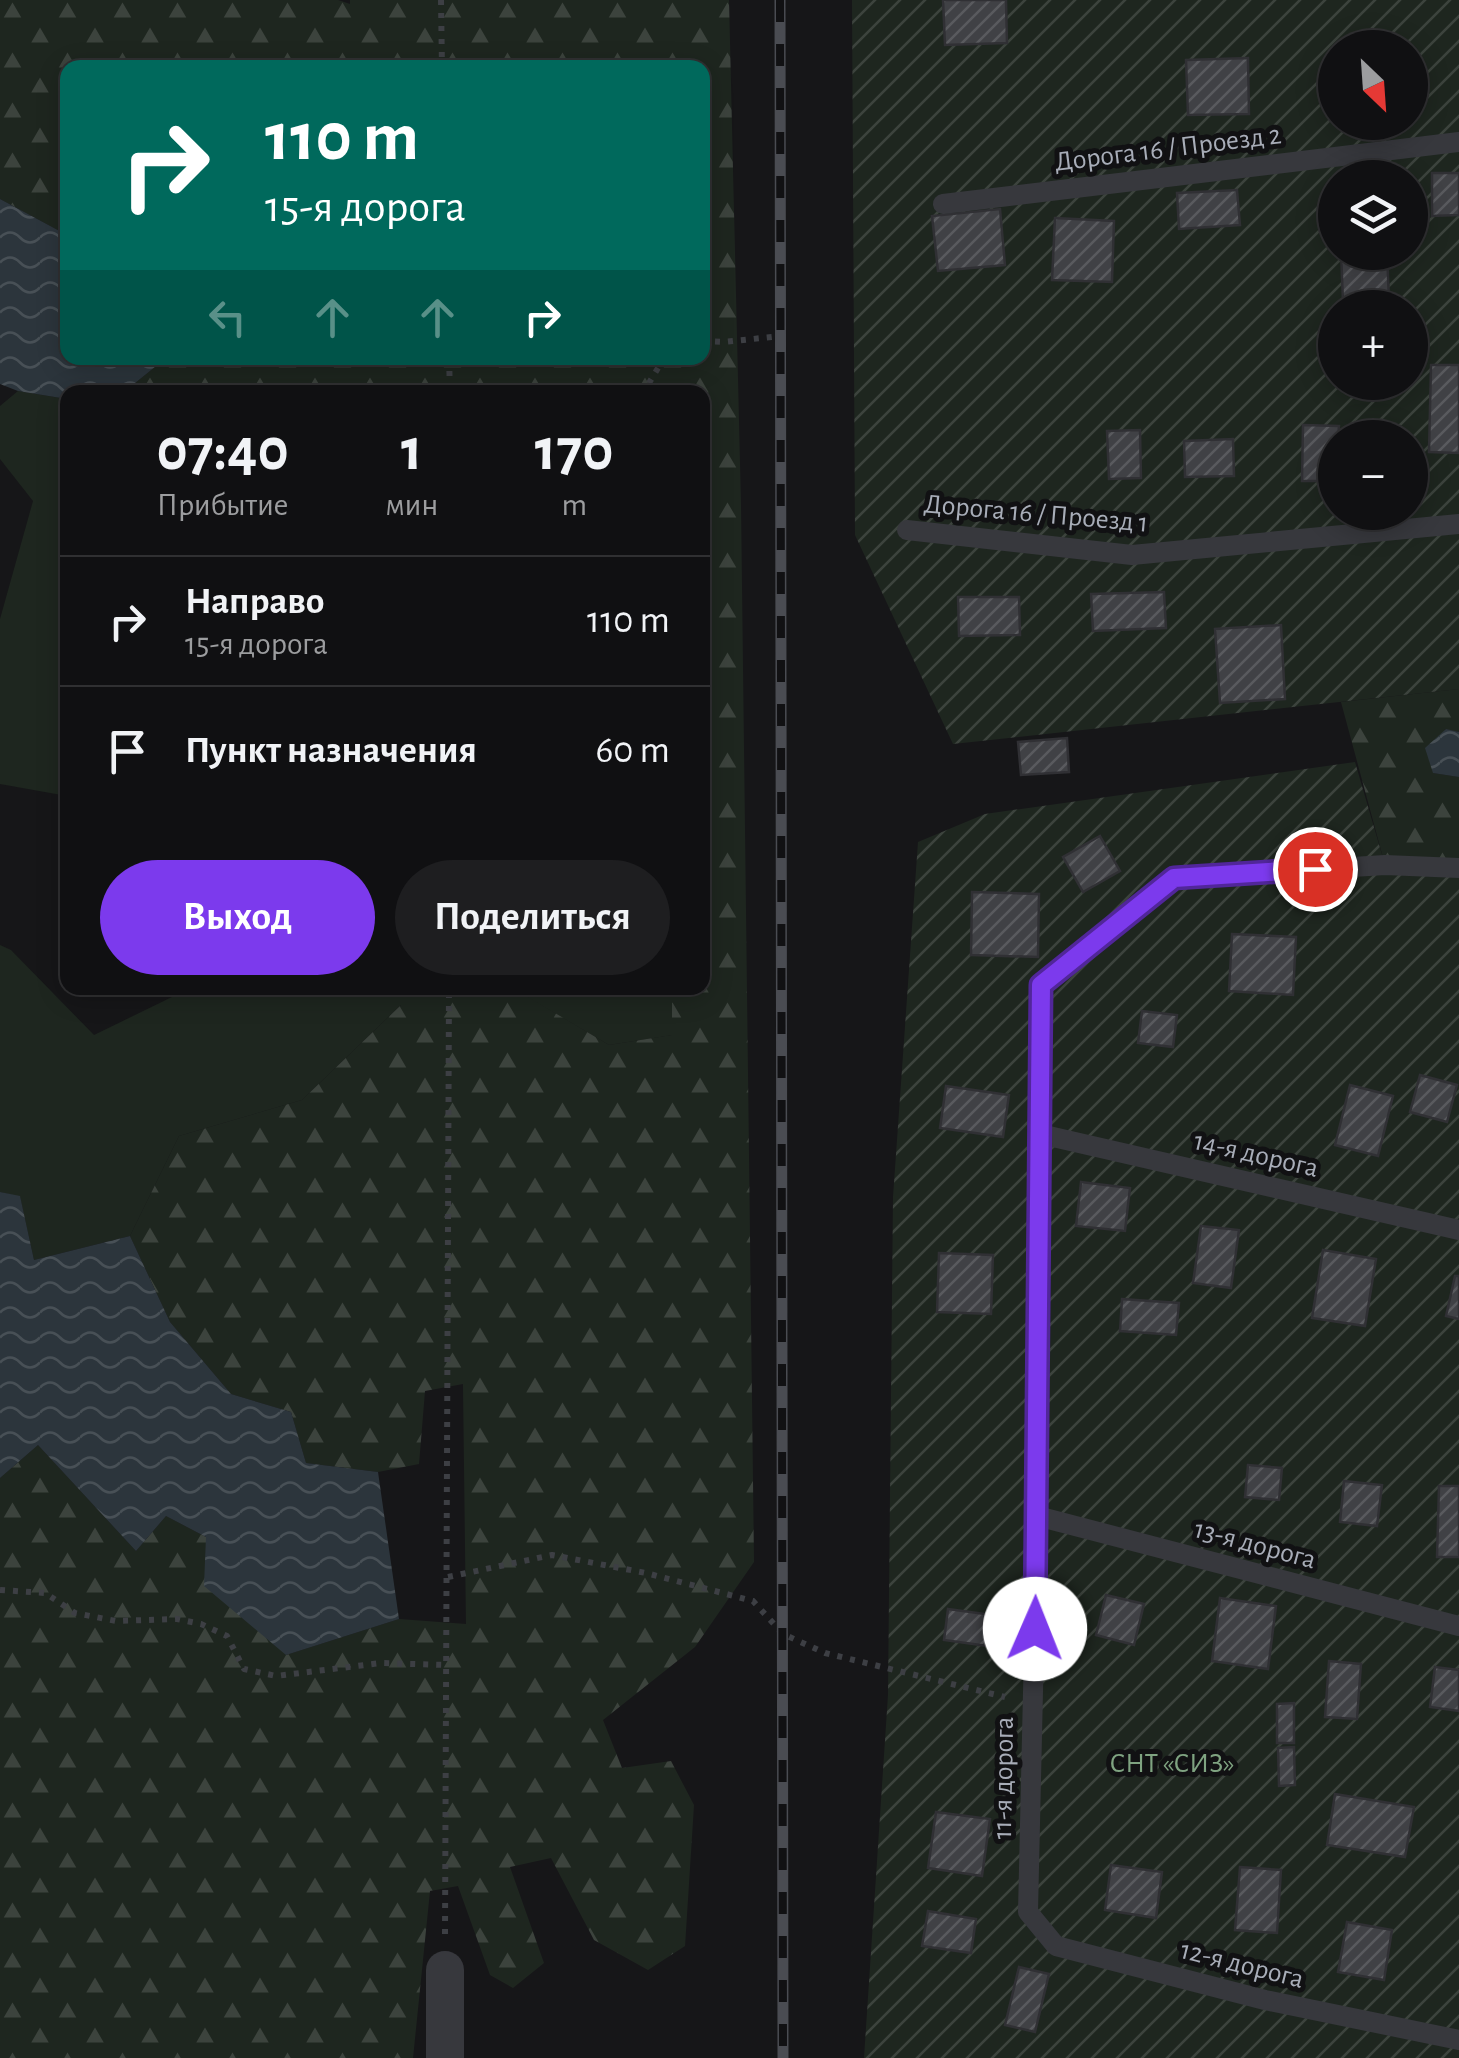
<!DOCTYPE html>
<html lang="ru">
<meta charset="utf-8">
<style>
:root{--surface:#101012;--page:#1e1e20;--text:#f1f3f6;--muted:#9c9d9f;--line:#303032;--accent:#7c3aed}
body{margin:0;font-family:"Alegreya Sans",sans-serif;background:var(--page);color:var(--text);height:100vh;display:flex;flex-direction:column;font-size:38px;white-space:nowrap}
*{box-sizing:border-box;margin:0}
p{font-size:32px;color:var(--muted)}
.icon{flex:none;width:55px;height:55px;fill:none;stroke:currentColor;stroke-width:2;stroke-linecap:round;stroke-linejoin:round}
.map{position:relative;flex:1;overflow:hidden}
.drawer{position:absolute;left:60px;top:385px;width:650px;height:610px;display:flex;flex-direction:column;background:var(--surface);border-radius:20px;box-shadow:0 5px 25px #0003,0 0 0 2px var(--line)}
.drawer>*{flex:none}
.hud{position:absolute;left:60px;top:60px;width:650px;height:305px;border-radius:20px;box-shadow:0 5px 25px #0003,0 0 0 2px var(--line);background:#00695c;color:#fff;overflow:hidden}
.needle{width:65px;rotate:155deg}
.tools{position:absolute;left:1318px;top:30px;display:grid;gap:20px}
.tools a{display:grid;place-items:center;width:110px;height:110px;border-radius:50%;background:var(--surface);box-shadow:0 5px 25px #0003,0 0 0 2px var(--line);font-size:50px}
.pin{position:absolute;display:grid;place-items:center;width:85px;height:85px;color:#fff;margin:-42px;border:5px solid #fff;border-radius:50%;box-shadow:0 2px 10px #0007}
.me{position:absolute;width:110px;margin:-55px;rotate:1deg;stroke-linejoin:round;filter:drop-shadow(0 0 8px #0008)}
.turn{display:flex;align-items:center;gap:35px;height:210px;padding:0 40px;font-size:45px}
.turn .icon{width:130px;height:130px;stroke-width:2.5}
.turn b{display:block;font-size:70px;line-height:85px}
.lanes{display:flex;align-items:center;height:95px;padding:0 40px;background:#0003;justify-content:center;gap:50px;direction:ltr}
.lanes .off{opacity:.35}
.eta{display:flex;justify-content:space-evenly;align-items:center;height:170px;text-align:center}
.eta b{font-size:60px;font-weight:600;line-height:70px}
.button{display:flex;gap:20px;margin-top:auto;padding:20px 40px}
.button a{flex:1;height:115px;border-radius:60px;background:var(--accent);color:#fff;font-size:40px;font-weight:600;line-height:115px;text-align:center}
.button a+a{background:var(--page);color:var(--text)}
ul{padding:0;list-style:none}
li{display:flex;align-items:center;gap:30px;height:130px;padding:0 40px;border-top:2px solid var(--line)}
li div{flex:1}
li b{display:block;font-size:38px}
li em{font-style:normal}
.map>svg:first-child{display:block}
</style>
<div class="map">
<svg width="1459" height="2058" viewBox="0 0 1459 2058">
<defs>
<pattern id="forest-firs" width="22" height="20" patternUnits="userSpaceOnUse" patternTransform="scale(2.5)"><rect width="22" height="20" fill="#1e261f"/><path d="M5 1l3.5 6h-7zM16 11l3.5 6h-7z" fill="#3c433d"/></pattern>
<pattern id="garden-furrows" width="10" height="10" patternUnits="userSpaceOnUse" patternTransform="scale(2.5)"><rect width="10" height="10" fill="#1e261f"/><path d="M-1 1l2-2M0 10L10 0M9 11l2-2" fill="none" stroke="#3c433d"/></pattern>
<pattern id="water-waves" width="16" height="10" patternUnits="userSpaceOnUse" patternTransform="scale(2.5)"><rect width="16" height="10" fill="#2c353c"/><path d="M0 5q4-4 8 0t8 0" fill="none" stroke="#485056"/></pattern>
<pattern id="building-hatch" width="6" height="6" patternUnits="userSpaceOnUse" patternTransform="scale(2.5)"><rect width="6" height="6" fill="#404145"/><path d="M-1 1l2-2M0 6l6-6M5 7l2-2" fill="none" stroke="#595a5e"/></pattern>
</defs>
<rect width="100%" height="100%" fill="#161618"/>
<g fill="#1e261f">
<path d="M18,391L67,399V796L0,784V619L33,501L0,459V406Z"/>
<path d="M0,945L11,950L94,1035L176,995L183,988H401L402,1004L302,1100L179,1136L130,1236L34,1260L20,1197L0,1192Z"/>
<path d="M527,988H672L673,1035L609,1045L527,997Z"/>
</g>
<g fill="url(#forest-firs)">
<path d="M0,0H338L350,4V0H729L741,506L754,1562L695,1647L603,1720L622,1768L671,1761L694,1805L685,1946L648,1970L594,1940L551,1858L510,1867L544,1963L513,1988L490,1975L458,1886L430,1891L413,2058H0V1478L38,1445L136,1551L166,1516L206,1537L286,1655L399,1619L466,1624L463,1384L425,1391L419,1464L378,1472L306,1463L291,1412L231,1394L170,1322L130,1236L179,1136L302,1100L401,1005V988H527L528,997L609,1045L672,1035V988H702V392H124L166,358H322L394,362L395,358H702V68H68L67,235L0,199Z"/>
<path d="M1459,689V732L1445,729L1433,773L1459,777V868L1385,865L1341,702Z"/>
</g>
<g fill="url(#garden-furrows)" fill-rule="evenodd">
<path d="M852,0H1459V689L953,744L855,535ZM1335,48H1410V122H1335ZM1335,178H1410V252H1335ZM1335,308H1410V382H1335ZM1335,438H1410V512H1335Z"/>
<path d="M1355,762L1385,865L1459,868V2058H864L888,1695L893,1197L918,842L985,814Z"/>
</g>
<g fill="url(#water-waves)">
<path d="M0,199L67,235L68,358H166L124,392H68L67,399L18,391L0,384Z"/>
<path d="M1446,729L1459,732V777L1433,773L1425,748Z"/>
<path d="M0,1192L20,1196L34,1260L130,1236L170,1322L231,1394L291,1412L306,1463L378,1472L399,1619L286,1655L204,1586L206,1537L166,1516L136,1551L38,1445L0,1478Z"/>
</g>
<g fill="url(#building-hatch)" stroke="#303034" stroke-width="2.5">
<path d="M943,0H1006L1007,43L945,45Z"/>
<path d="M1248,58L1249,114L1188,115L1186,60Z"/>
<path d="M1432,173H1459V215L1432,216Z"/>
<path d="M1237,190L1240,225L1179,229L1177,193Z"/>
<path d="M1000,209L1005,265L938,271L932,216Z"/>
<path d="M1055,218L1114,221L1112,282L1052,280Z"/>
<path d="M1341,252H1387L1389,300L1343,302Z"/>
<path d="M1431,365H1459V453L1429,452Z"/>
<path d="M1303,425L1339,426L1338,438H1335V481H1302Z"/>
<path d="M1140,430L1141,478L1109,479L1107,431Z"/>
<path d="M1233,439L1234,476L1185,477L1184,441Z"/>
<path d="M1164,592L1166,628L1093,631L1091,594Z"/>
<path d="M958,597H1019L1020,635L959,636Z"/>
<path d="M1281,625L1285,699L1220,703L1215,629Z"/>
<path d="M1067,738L1069,772L1021,775L1018,742Z"/>
<path d="M1100,836L1120,871L1083,892L1063,857Z"/>
<path d="M972,892L1039,894L1038,957L971,955Z"/>
<path d="M1232,934L1296,937L1293,995L1229,991Z"/>
<path d="M1142,1011L1177,1015L1173,1047L1138,1043Z"/>
<path d="M1420,1075L1457,1085L1447,1122L1410,1112Z"/>
<path d="M1350,1085L1393,1096L1378,1156L1335,1145Z"/>
<path d="M946,1086L1009,1095L1003,1137L940,1128Z"/>
<path d="M1081,1182L1130,1188L1125,1231L1076,1226Z"/>
<path d="M1201,1226L1239,1230L1231,1288L1193,1283Z"/>
<path d="M1323,1250L1376,1259L1365,1326L1312,1318Z"/>
<path d="M939,1253L993,1255L991,1314L937,1312Z"/>
<path d="M1455,1276H1459V1319L1446,1316Z"/>
<path d="M1122,1299L1179,1303L1176,1335L1120,1331Z"/>
<path d="M1248,1465L1282,1468L1279,1500L1245,1497Z"/>
<path d="M1344,1481L1382,1485L1377,1526L1340,1522Z"/>
<path d="M1439,1486H1459V1557H1437Z"/>
<path d="M1106,1595L1144,1604L1134,1645L1096,1635Z"/>
<path d="M1220,1598L1276,1606L1268,1669L1212,1661Z"/>
<path d="M948,1609L1000,1616L995,1647L944,1640Z"/>
<path d="M1329,1661L1361,1664L1357,1719L1325,1717Z"/>
<path d="M1435,1667L1459,1670V1711L1430,1707Z"/>
<path d="M1294,1703V1743H1277V1704Z"/>
<path d="M1294,1747L1295,1785L1279,1786L1278,1748Z"/>
<path d="M1335,1794L1414,1807L1405,1857L1327,1845Z"/>
<path d="M936,1812L990,1819L982,1876L928,1868Z"/>
<path d="M1111,1865L1162,1872L1156,1918L1105,1910Z"/>
<path d="M1240,1867L1281,1870L1277,1933L1235,1930Z"/>
<path d="M928,1911L976,1919L971,1953L922,1946Z"/>
<path d="M1347,1922L1392,1930L1384,1980L1338,1972Z"/>
<path d="M1019,1967L1049,1974L1035,2032L1005,2025Z"/>
</g>
<g fill="none" stroke-linecap="round" stroke-linejoin="round">
<g stroke="#3d3f44" stroke-width="6" stroke-dasharray="5 8" stroke-linecap="butt">
<path d="M441,0L442,68"/>
<path d="M702,341L724,342L781,336"/>
<path d="M449,358L450,392"/>
<path d="M639,392L649,383L664,358"/>
<path d="M448,1577L552,1555L646,1573L753,1601L783,1634L825,1653L1005,1697"/>
<path d="M0,1590L45,1593L75,1613L116,1621L177,1619L201,1624L227,1636L244,1669L276,1676L381,1663L447,1665"/>
<path d="M445,1934L449,988"/>
</g>
<g stroke="#37383d" stroke-width="20">
<path d="M943,204L1459,142"/>
<path d="M907,530L1132,555L1459,524"/>
<path d="M1459,868L1385,865L1174,878L1041,985L1037,1516L1028,1912L1056,1946L1265,2000L1459,2040"/>
<path d="M1040,1134L1459,1230"/>
<path d="M1037,1516L1459,1626"/>
</g>
<path stroke="#37383d" stroke-width="38" d="M445,1970V2058"/>
<g stroke="#4a4c52" stroke-width="11">
<path id="rail" d="M780,0L783,2058"/>
</g>
<use href="#rail" stroke="#111113" stroke-width="8" stroke-dasharray="22" stroke-linecap="butt"/>
</g>
<g fill="none" stroke-linecap="round" stroke-linejoin="round">
<g stroke="#51269a" stroke-width="25">
<path id="route" d="M1035,1629L1041,985L1174,878L1315,869"/>
</g>
<use href="#route" stroke="#7c3aed" stroke-width="18"/>
</g>
<g text-anchor="middle" dominant-baseline="central" stroke-width="10" stroke-linejoin="round" paint-order="stroke">
<g font-size="28" fill="#a8adb8" stroke="#111113">
<text transform="translate(1168 149) rotate(-7)">Дорога 16 / Проезд 2</text>
<text transform="translate(1036 514) rotate(5)">Дорога 16 / Проезд 1</text>
<text transform="translate(1256 1155) rotate(13)">14-я дорога</text>
<text transform="translate(1255 1545) rotate(15)">13-я дорога</text>
<text transform="translate(1004 1778) rotate(-89)">11-я дорога</text>
<text transform="translate(1242 1965) rotate(14)">12-я дорога</text>
</g>
<g font-size="28" fill="#7fa381" stroke="#111113">
<text x="1172" y="1764">СНТ «СИЗ»</text>
</g>
</g>
</svg>
<div class="tools">
<a><svg class="needle" viewBox="-14 -14 28 28"><path d="M0-13l5 13h-10z" fill="#e53935"/><path d="M0 13l5-13h-10z" fill="#9c9d9f"/></svg></a>
<a><svg class="icon" aria-label="layers" viewBox="0 0 24 24"><path d="M12 4l9 5-9 5-9-5zM3 14l9 5 9-5"/></svg></a>
<a>+</a>
<a>−</a>
</div>
<div class="pin" style="left:1315px;top:869px;background:#d93025"><svg class="icon" aria-label="arrive" viewBox="0 0 24 24"><path d="M6 21V4h12l-3 4 3 4H6"/></svg></div>
<svg class="me" style="left:1035px;top:1629px" viewBox="-20 -20 40 40"><circle r="19" fill="#fff"/><path d="M0-13L10 11 0 6-10 11z" fill="#7c3aed"/></svg>
<div class="hud">
<div class="turn"><svg class="icon" aria-label="right" viewBox="0 0 24 24"><path d="M7 20v-9h11M14 6l5 5-5 5"/></svg><div><b>110 m</b>15-я дорога</div></div>
<div class="lanes"><svg class="icon off" aria-label="left" viewBox="0 0 24 24"><path d="M17 20v-9H6M10 6l-5 5 5 5"/></svg><svg class="icon off" aria-label="ahead" viewBox="0 0 24 24"><path d="M12 20V5M6 11l6-6 6 6"/></svg><svg class="icon off" aria-label="ahead" viewBox="0 0 24 24"><path d="M12 20V5M6 11l6-6 6 6"/></svg><svg class="icon" aria-label="right" viewBox="0 0 24 24"><path d="M7 20v-9h11M14 6l5 5-5 5"/></svg></div>
</div>
<section class="drawer">
<div class="eta">
<div><b>07:40</b><p>Прибытие</p></div>
<div><b>1</b><p>мин</p></div>
<div><b>170</b><p>m</p></div>
</div>
<ul>
<li><svg class="icon" aria-label="right" viewBox="0 0 24 24"><path d="M7 20v-9h11M14 6l5 5-5 5"/></svg><div><b>Направо</b><p>15-я дорога</p></div><em>110 m</em></li>
<li><svg class="icon" aria-label="arrive" viewBox="0 0 24 24"><path d="M6 21V4h12l-3 4 3 4H6"/></svg><div><b>Пункт назначения</b></div><em>60 m</em></li>
</ul>
<div class="button"><a>Выход</a><a>Поделиться</a></div>
</section>
</div>
